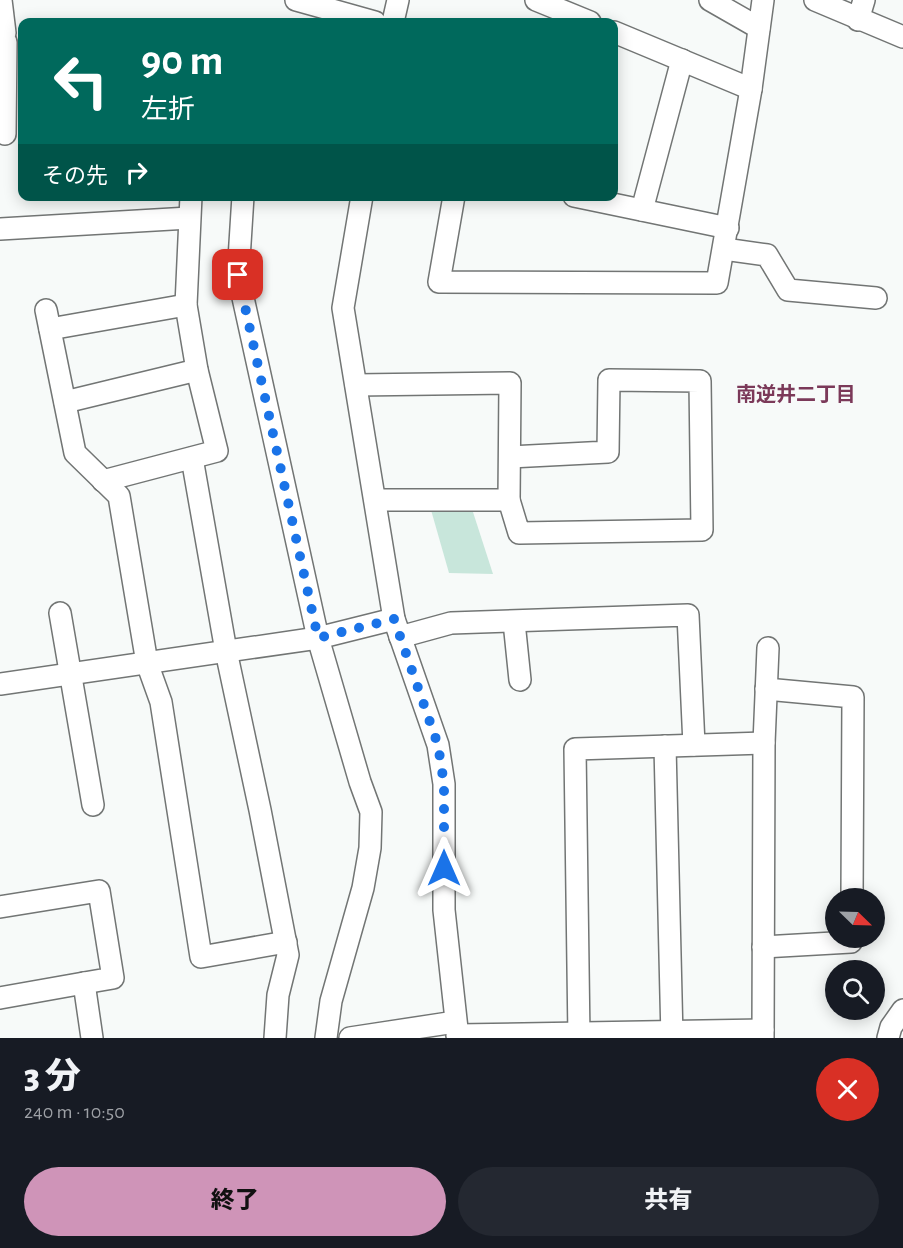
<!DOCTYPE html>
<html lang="ja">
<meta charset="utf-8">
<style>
:root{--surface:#171b24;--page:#242831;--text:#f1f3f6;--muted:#9ea1a6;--accent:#cf94b8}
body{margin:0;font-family:"Alegreya Sans","Noto Sans JP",sans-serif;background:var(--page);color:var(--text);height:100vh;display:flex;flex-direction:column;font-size:22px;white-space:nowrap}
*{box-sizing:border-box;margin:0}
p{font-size:20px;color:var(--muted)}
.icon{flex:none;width:33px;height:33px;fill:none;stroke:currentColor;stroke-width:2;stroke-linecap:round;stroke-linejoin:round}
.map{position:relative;height:1038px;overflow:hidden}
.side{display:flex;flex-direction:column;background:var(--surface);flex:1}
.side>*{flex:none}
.hud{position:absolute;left:18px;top:18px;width:600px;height:183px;border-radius:12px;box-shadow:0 3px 15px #0003;background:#00695c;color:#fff;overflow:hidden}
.needle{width:39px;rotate:113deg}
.controls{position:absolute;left:825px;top:888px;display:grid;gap:12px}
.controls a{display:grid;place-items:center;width:60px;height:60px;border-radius:50%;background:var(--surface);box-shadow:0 3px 15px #0003;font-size:30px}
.pin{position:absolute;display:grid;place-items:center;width:51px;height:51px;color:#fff;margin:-26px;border-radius:12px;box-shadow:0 3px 9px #0006}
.me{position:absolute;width:66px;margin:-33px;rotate:0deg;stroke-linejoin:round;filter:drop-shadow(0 0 4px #0008)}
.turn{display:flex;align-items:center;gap:21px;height:126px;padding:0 24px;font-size:27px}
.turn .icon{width:78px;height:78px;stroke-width:2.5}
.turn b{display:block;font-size:42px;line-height:51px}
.then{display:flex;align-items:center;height:57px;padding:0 24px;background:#0003;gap:12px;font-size:22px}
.round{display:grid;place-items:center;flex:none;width:63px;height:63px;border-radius:32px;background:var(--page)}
.headline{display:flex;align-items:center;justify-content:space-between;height:102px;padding:0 24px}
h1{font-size:36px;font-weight:800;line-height:45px}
.button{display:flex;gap:12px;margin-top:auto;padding:12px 24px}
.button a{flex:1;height:69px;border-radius:36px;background:var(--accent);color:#111;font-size:24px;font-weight:800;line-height:69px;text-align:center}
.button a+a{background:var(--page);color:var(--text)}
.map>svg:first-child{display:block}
</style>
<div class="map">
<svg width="903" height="1038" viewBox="0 0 903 1038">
<rect width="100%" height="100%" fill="#f7faf9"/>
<path fill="#c8e6db" d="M472,509L493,574L449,573L431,510Z"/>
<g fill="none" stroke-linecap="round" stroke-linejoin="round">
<g stroke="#727574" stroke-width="24">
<g id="minor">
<path d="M1,0L5,33"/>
<path d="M296,0L375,22"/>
<path d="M536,0L590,22"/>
<path d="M710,0L759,28"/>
<path d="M815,0L903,37"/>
<path d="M858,20L864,0"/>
<path d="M393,22L398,0"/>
<path d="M614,32L751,89"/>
<path d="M5,134L6,42"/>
<path d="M243,196L238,275L318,638L360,782L371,812L370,848L363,888L331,1001L326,1038"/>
<path d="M362,196L343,308L394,619L438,745L444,784V910L458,1038"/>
<path d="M454,196L439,282L717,283L751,89L763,0"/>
<path d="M574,196L728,228"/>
<path d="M642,210L682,60"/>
<path d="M0,229L189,218"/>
<path d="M724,249L767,255L788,290L876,298"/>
<path d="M46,310L75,453L119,496L147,663L161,702L201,957L286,942"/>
<path d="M50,329L186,305"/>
<path d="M356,385L510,383L509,500H375"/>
<path d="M65,402L197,370"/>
<path d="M192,458L226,651L260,810L288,955L278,995L275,1038"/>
<path d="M103,481L217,451L197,370L186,305L191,196"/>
<path d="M509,500L519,533L702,530L700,381L609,380L608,452L510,457"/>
<path d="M60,613L93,805"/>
<path d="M514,622L520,680"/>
<path d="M400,637L451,623L688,615L694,745"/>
<path d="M0,684L318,638L394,619"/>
<path d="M766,689L853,697L852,898"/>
<path d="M665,746L672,1038"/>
<path d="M0,907L99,891L113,978L84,983"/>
<path d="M763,947L851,942V938"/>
<path d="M0,998L84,983L92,1038"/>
<path d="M457,1035L763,1030"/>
<path d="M350,1038L455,1022"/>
<path d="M579,1038L575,749L764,743"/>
<path d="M763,1038L764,743L768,648"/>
<path d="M888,1038L891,1027L903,1010"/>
</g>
</g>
<use href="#minor" stroke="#fff" stroke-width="21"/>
</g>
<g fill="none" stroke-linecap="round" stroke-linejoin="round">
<path stroke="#1a73e8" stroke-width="10" stroke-dasharray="0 18" d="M238,275L318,638L394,619L438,745L444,784V868"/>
</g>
<g text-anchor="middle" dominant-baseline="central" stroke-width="4.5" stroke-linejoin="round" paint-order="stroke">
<g font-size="20" font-weight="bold" fill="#7b3959" stroke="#f7faf9">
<text x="796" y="395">南逆井二丁目</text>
</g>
</g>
</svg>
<div class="controls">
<a><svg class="needle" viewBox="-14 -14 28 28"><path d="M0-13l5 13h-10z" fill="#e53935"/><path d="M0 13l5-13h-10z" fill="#9ea1a6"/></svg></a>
<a><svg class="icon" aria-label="search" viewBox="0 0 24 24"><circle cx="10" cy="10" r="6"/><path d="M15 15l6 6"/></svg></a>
</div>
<div class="pin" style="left:238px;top:275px;background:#d93025"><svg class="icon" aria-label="arrive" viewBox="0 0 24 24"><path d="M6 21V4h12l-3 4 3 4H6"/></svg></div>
<svg class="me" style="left:444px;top:868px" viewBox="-20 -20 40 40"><path d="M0-17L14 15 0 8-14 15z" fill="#1a73e8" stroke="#fff" stroke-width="4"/></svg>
<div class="hud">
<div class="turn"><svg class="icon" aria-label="left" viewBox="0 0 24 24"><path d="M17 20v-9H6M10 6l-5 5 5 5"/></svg><div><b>90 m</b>左折</div></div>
<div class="then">その先<svg class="icon" aria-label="right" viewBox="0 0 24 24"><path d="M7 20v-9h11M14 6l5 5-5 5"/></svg></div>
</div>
</div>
<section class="side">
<div class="headline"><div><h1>3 分</h1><p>240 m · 10:50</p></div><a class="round" style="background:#d93025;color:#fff"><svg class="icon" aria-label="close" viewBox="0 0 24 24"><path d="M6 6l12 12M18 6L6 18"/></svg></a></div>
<div class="button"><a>終了</a><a>共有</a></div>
</section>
